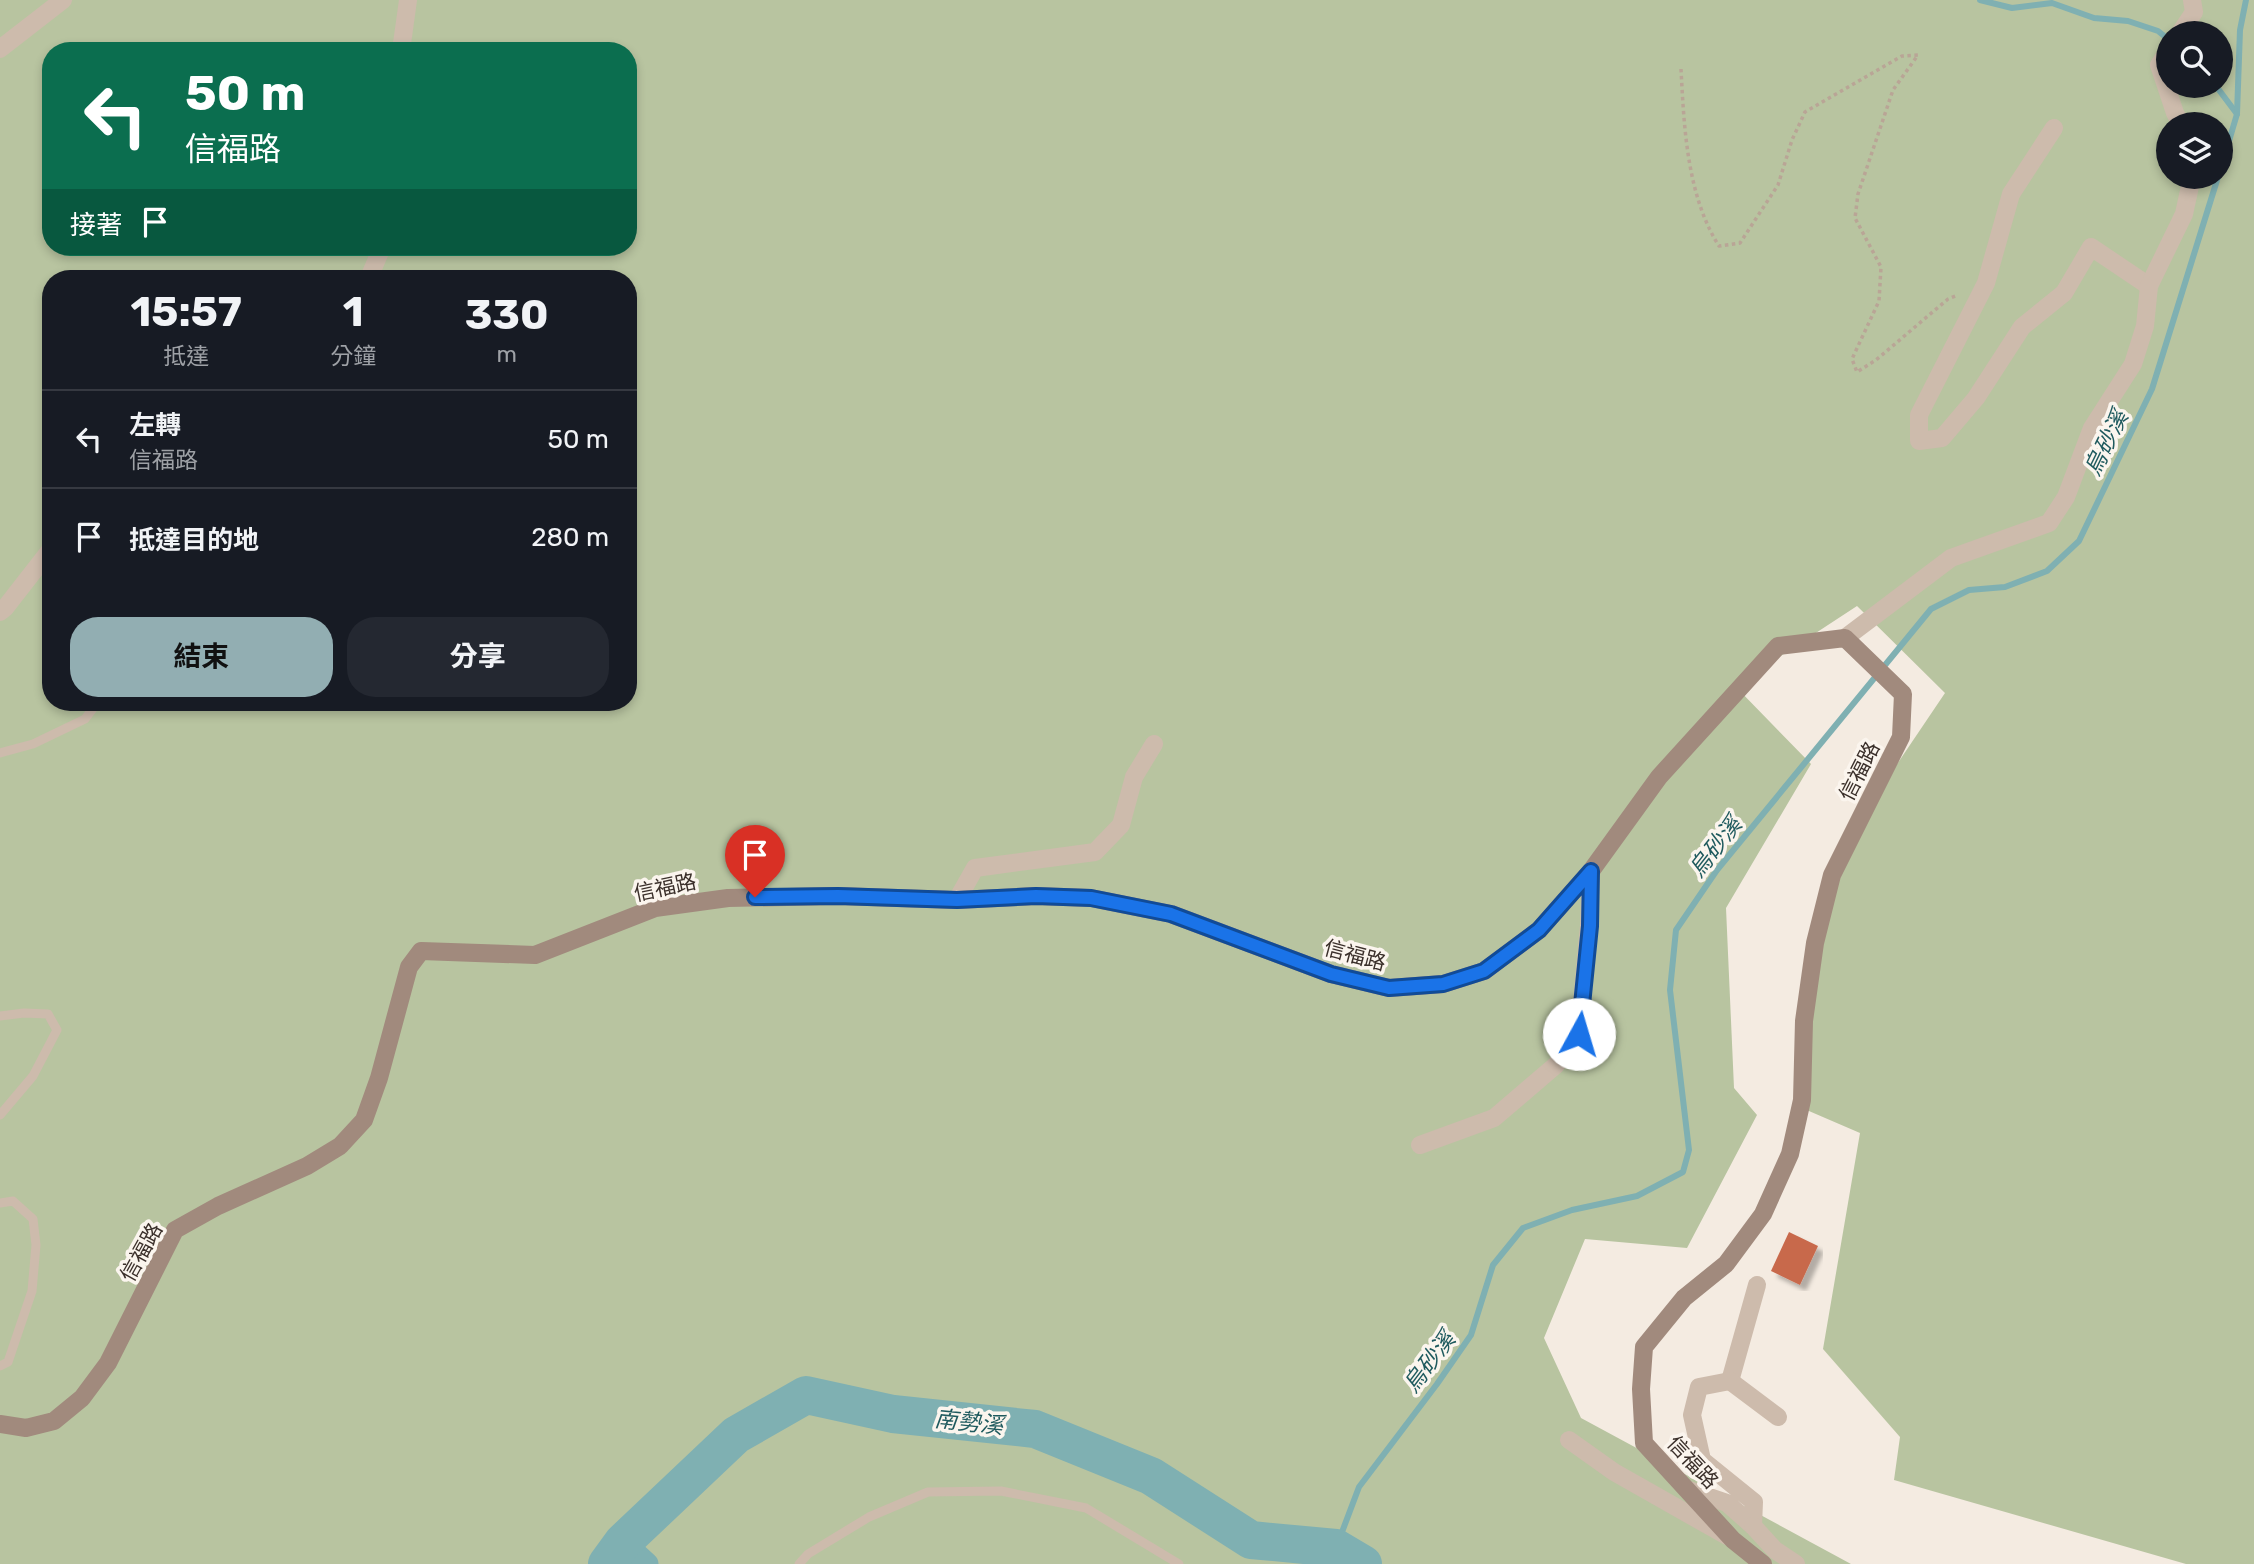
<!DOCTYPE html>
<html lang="zh-TW">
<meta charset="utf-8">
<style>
:root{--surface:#171b24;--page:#242831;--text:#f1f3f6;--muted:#9ea1a6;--line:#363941;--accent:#92aeb2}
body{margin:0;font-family:Rubik,"Noto Sans TC",sans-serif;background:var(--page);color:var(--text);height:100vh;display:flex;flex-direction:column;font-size:26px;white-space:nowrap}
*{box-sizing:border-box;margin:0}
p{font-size:23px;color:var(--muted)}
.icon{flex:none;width:38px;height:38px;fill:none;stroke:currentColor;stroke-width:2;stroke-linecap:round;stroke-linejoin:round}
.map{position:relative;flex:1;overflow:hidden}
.details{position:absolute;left:42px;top:270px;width:595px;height:441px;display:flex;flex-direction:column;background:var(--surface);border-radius:28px;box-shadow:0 4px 10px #0003}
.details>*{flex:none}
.banner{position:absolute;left:42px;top:42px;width:595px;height:214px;border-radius:28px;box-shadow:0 4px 10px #0003;background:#0b6e4f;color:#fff;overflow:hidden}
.buttons{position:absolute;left:2156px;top:21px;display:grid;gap:14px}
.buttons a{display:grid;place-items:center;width:77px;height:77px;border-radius:50%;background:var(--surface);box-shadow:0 4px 10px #0003;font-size:35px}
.pin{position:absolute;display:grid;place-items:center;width:60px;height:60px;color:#fff;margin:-72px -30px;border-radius:50% 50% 50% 0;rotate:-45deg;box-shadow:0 0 7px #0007}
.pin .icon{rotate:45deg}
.me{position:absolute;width:77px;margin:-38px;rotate:6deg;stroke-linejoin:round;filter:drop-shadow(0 0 5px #0008)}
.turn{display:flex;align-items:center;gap:24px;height:147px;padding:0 28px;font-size:32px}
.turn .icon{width:91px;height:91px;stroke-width:2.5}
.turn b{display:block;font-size:49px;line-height:60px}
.then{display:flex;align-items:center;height:66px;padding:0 28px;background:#0003;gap:14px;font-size:26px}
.eta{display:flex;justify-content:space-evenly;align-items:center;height:119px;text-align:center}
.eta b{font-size:42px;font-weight:700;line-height:49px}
.primary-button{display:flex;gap:14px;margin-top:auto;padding:14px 28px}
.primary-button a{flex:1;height:80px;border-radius:28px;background:var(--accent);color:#111;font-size:28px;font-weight:700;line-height:80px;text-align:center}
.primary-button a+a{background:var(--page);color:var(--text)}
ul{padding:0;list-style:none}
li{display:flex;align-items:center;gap:21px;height:98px;padding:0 28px;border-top:2px solid var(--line)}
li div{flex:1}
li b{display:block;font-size:26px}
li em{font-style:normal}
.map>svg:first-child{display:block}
</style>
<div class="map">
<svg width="2254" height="1564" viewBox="0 0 2254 1564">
<defs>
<filter id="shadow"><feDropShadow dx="6" dy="6" stdDeviation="2" flood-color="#0004"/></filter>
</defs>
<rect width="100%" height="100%" fill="#f4ebe1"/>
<path fill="#b8c4a0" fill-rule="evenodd" d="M0,0H2254V1564H2186L1894,1480L1900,1437L1823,1349L1860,1133L1795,1105L1829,865L1945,693L1857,606L1735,686L1811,764L1726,908L1734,1088L1757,1115L1687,1248L1585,1239L1544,1338L1581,1418L1851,1564H0ZM2168,33H2221V86H2168ZM51,51H628V247H51ZM2168,124H2221V177H2168ZM51,278H628V702H51Z"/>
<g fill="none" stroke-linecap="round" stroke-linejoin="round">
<g stroke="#7fb0b2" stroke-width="6">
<path d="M1980,0L2012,8L2052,3L2094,18L2128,21L2158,31L2168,39"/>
<path d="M2216,86L2237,114"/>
<path d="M2221,168L2237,114L2240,30L2246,0"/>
<path d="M1336,1548L1359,1487L1437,1384L1471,1335L1493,1265L1523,1228L1572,1210L1637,1196L1683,1172L1689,1150L1670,990L1676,930L1717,870L1931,609L1969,590L2005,587L2047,571L2079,541L2152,389L2218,177"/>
</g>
<path stroke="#7fb0b2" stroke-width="23" d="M623,1542L647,1564"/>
<path stroke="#7fb0b2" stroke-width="38" d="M607,1564L623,1542L736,1435L806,1395L893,1414L1035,1429L1151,1476L1251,1540L1336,1548L1363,1564"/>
</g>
<path fill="#c8694b" filter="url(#shadow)" d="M1789,1232L1818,1246L1800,1285L1771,1271Z"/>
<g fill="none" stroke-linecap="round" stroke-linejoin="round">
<path stroke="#b9a596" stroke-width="3.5" stroke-dasharray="3.5 3.5" stroke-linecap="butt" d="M1681,69C1684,127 1687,196 1719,246L1740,243L1778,185L1792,140L1805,112L1902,56L1918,55L1893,90L1858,194L1855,218L1881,267L1879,301L1852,359L1857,372L1876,360L1948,299L1958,295"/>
<g stroke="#cdbbac" stroke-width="9">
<path d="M0,753L33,744L85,719L98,702"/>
<path d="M0,1016L24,1013L48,1014L57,1030L33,1076L0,1115"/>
<path d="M0,1203L13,1201L33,1219L36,1245L32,1291L8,1362L0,1366"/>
<path d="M799,1564L808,1554L869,1517L928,1492L1001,1491L1086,1508L1179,1564"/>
</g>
<g stroke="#cdbbac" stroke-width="18">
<path d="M2180,33L2194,12L2192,0"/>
<path d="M0,49L63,0"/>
<path d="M401,51L408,0"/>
<path d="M2168,51L2159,65L2175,113L2181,124"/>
<path d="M2054,128L2011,194L1986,283L1919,415V441L1942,438L1976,398L2022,327L2064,293L2091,247L2149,286"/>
<path d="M369,278L382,247"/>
<path d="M0,612L5,608L51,549"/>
<path d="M1845,638L1951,558L2049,523L2066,497L2092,428L2133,364L2145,326L2149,286L2184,214L2192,177"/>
<path d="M957,900L975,868L1095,852L1121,825L1134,777L1154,744"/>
<path d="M1420,1145L1494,1118L1556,1065L1579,1034L1589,926L1591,871"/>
<path d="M1730,1381L1757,1285"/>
<path d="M1569,1440L1614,1472L1727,1536"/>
<path d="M1689,1490L1727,1503L1753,1526L1754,1502L1702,1460L1692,1415L1699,1387L1730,1381L1778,1417"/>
<path d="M1753,1526L1775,1550L1796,1564"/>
</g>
<path stroke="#a18a7d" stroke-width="18" d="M0,1424L26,1428L54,1421L82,1398L108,1363L175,1230L218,1206L307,1166L340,1146L364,1120L379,1078L409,967L421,951L535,955L655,908L728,898L838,896L957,900L1036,896L1091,898L1171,914L1331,974L1389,988L1443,984L1484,971L1539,930L1591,871L1659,777L1778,646L1845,638L1903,694L1901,737L1832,875L1815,943L1804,1021L1802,1100L1790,1154L1763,1214L1726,1264L1684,1298L1644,1347L1641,1389L1644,1443L1733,1540L1763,1564"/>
</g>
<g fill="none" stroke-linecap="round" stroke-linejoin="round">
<g stroke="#114b97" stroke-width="18">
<path id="route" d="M755,897L838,896L957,900L1036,896L1091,898L1171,914L1331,974L1389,988L1443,984L1484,971L1539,930L1591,871L1590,926L1579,1034"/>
</g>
<use href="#route" stroke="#1a73e8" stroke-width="12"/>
</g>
<g text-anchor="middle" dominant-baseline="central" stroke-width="7" stroke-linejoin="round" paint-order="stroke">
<g font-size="21" fill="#3b302b" stroke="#fbf5ee">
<text transform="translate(1859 771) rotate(-63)">信福路</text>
<text transform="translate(665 887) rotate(-12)">信福路</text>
<text transform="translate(1355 955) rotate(15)">信福路</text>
<text transform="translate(141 1252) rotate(-61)">信福路</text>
<text transform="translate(1693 1462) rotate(47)">信福路</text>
</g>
<g font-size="23" font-style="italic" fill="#1f5a5e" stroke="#fbf5ee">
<text transform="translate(2106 443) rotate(-64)">烏砂溪</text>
<text transform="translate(1715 847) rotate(-52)">烏砂溪</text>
<text transform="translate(1429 1362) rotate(-53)">烏砂溪</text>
<text transform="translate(969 1422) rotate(6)">南勢溪</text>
</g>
</g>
</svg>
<div class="buttons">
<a><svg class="icon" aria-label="search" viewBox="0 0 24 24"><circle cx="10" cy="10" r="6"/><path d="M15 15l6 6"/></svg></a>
<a><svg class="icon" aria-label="layers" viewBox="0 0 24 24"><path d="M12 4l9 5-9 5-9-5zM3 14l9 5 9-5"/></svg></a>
</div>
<div class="pin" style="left:755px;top:897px;background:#d93025"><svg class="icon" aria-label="arrive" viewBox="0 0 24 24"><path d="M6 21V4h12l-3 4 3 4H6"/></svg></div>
<svg class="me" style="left:1579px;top:1034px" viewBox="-20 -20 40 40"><circle r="19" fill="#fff"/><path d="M0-13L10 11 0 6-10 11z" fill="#1a73e8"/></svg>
<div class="banner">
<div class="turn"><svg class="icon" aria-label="left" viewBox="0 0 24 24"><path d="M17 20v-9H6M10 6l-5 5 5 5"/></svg><div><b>50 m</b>信福路</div></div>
<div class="then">接著<svg class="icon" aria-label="arrive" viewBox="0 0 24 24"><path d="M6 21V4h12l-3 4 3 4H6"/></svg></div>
</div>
<section class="details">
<div class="eta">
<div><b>15:57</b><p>抵達</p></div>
<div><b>1</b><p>分鐘</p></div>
<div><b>330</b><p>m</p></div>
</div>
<ul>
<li><svg class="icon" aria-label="left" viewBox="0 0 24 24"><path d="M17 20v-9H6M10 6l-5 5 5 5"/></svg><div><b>左轉</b><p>信福路</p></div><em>50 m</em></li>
<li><svg class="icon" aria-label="arrive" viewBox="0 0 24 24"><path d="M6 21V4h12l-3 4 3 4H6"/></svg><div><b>抵達目的地</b></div><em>280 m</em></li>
</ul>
<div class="primary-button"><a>結束</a><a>分享</a></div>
</section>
</div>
